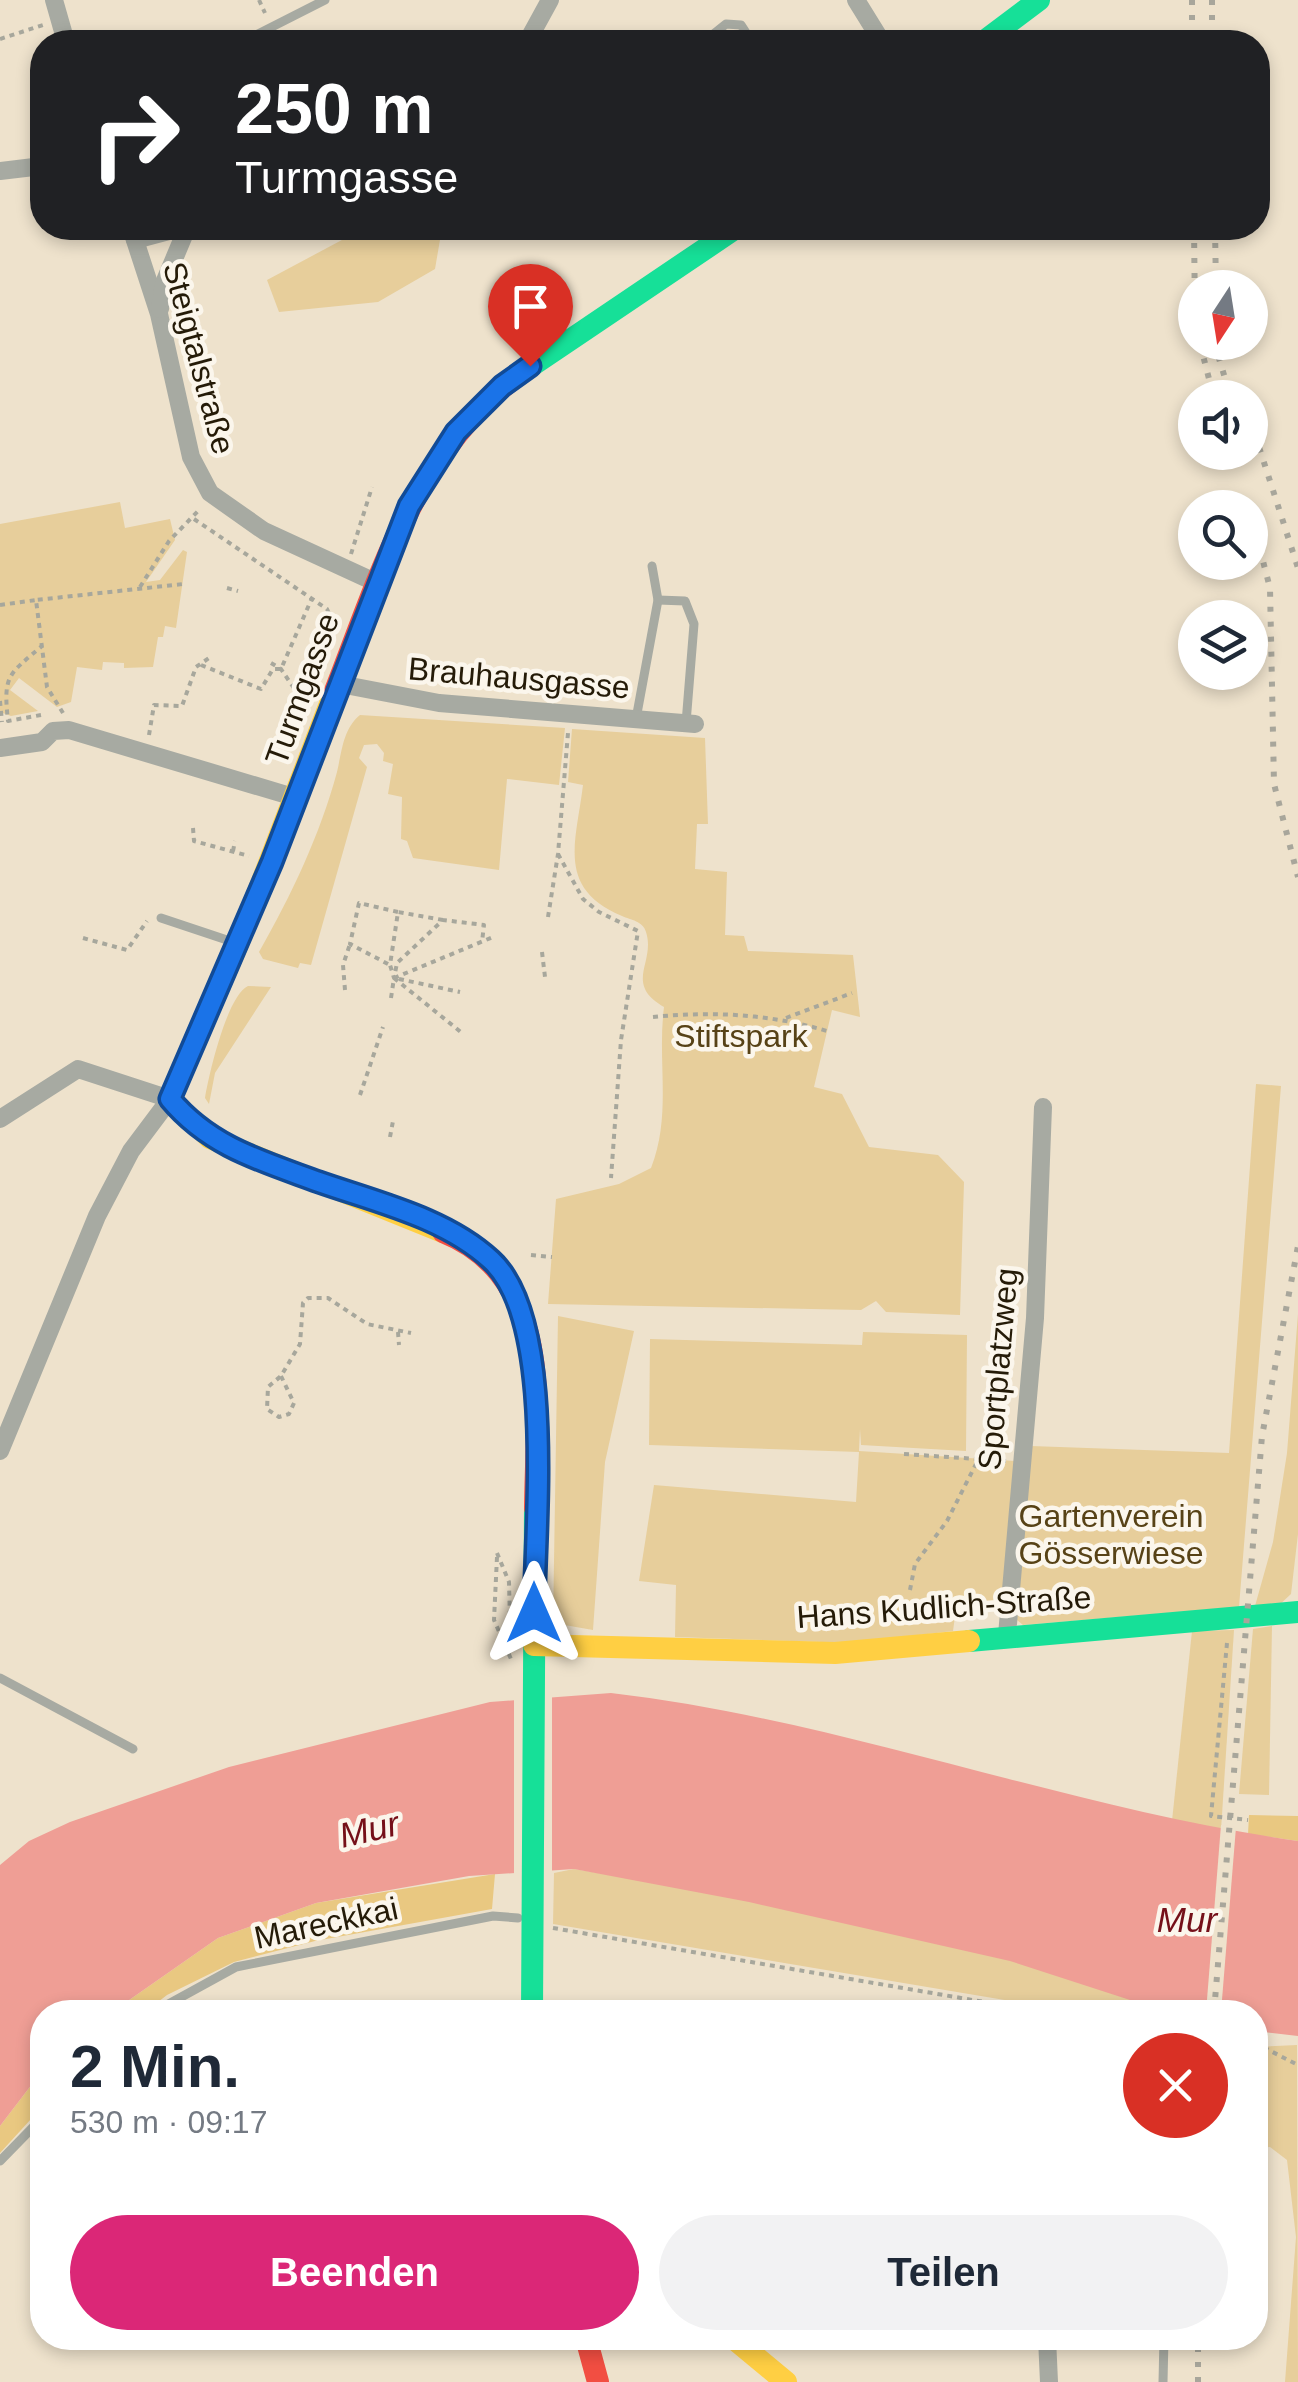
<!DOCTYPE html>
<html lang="de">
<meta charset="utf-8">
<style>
:root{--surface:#fff;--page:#f2f2f3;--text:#1f2937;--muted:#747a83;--accent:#db2777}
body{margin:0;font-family:Arial,sans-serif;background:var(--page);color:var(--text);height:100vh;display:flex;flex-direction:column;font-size:38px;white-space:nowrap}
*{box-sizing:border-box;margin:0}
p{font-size:32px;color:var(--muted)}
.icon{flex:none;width:55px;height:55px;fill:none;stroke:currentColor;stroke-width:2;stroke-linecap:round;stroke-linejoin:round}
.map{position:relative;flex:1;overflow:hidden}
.drawer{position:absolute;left:30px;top:2000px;width:1238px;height:350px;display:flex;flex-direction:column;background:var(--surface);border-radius:40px;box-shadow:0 5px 15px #0003}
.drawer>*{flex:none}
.top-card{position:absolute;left:30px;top:30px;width:1240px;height:210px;border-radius:40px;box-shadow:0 5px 15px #0003;background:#202124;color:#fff;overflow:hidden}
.needle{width:65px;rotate:192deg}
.controls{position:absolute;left:1178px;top:270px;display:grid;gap:20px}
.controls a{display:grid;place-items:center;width:90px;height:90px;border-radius:50%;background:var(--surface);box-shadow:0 5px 15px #0003;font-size:50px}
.pin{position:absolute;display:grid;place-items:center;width:85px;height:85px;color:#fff;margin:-102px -42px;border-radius:50% 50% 50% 0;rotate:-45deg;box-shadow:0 0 10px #0007}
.pin .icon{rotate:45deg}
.me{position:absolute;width:110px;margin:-55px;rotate:0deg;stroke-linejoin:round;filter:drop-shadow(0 0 8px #0008)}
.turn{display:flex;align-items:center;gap:35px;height:210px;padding:0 40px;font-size:45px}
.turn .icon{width:130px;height:130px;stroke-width:2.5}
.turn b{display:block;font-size:70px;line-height:85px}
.round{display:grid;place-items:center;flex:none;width:105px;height:105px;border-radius:52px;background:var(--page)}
.overview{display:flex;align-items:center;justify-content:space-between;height:170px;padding:0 40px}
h1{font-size:60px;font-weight:600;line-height:75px}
.primary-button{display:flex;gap:20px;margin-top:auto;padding:20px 40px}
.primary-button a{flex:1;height:115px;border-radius:60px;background:var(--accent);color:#fff;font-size:40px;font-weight:600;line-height:115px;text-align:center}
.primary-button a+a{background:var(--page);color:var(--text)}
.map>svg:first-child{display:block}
</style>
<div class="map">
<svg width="1298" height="2382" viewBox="0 0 1298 2382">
<rect width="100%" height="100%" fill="#eee2cc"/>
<g fill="#e7ce9b">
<path d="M353,228H442L435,269L378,302L279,312L267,280L355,233Z"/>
<path d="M120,502L125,528L170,519L175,540L146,582L160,580L183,550L187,552L176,628L165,626L163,637H158L153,667L124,668V663L103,662L102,670L77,667L71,702L57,707L19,678L10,690L38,711L11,716L0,712V524Z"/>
<path d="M360,715L565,728L559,785L507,779L499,870L413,858L407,841L401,839L402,797L388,794L393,764L383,761L384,753L377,744L364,745L359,758L367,767L311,965L300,963L298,968L263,959L259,952C291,896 320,835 337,772C342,751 343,729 360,715Z"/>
<path d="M572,729L705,738L708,824H697L695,869L727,872L725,935L744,936L748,951L853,955L860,1017L832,1010L814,1087L842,1094L869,1147L938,1155L964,1182L960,1315L886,1312L876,1301L861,1310L548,1304L556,1199L619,1184L651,1168C672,1115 657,1062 664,1007C623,983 656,963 646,932C643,921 631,920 622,916C556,888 576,843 583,785L568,782Z"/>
<path d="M248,986L271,987L215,1073L209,1104L205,1098C209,1074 227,996 248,986Z"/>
<path d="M1256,1084L1281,1086L1239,1607L1023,1625L1017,1620L1031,1446L1229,1453Z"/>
<path d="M1298,1314V1534L1291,1594L1277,1607L1255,1606L1273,1542L1287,1453Z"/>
<path d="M558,1316L634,1331L605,1462L593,1630L553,1623Z"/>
<path d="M863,1332L967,1335L966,1451L861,1445L860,1429L859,1451L1015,1461L1002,1605L956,1609L953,1631L852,1643L675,1637L676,1585L639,1581L654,1485L856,1502L859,1452L649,1445L650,1339L862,1345Z"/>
<path d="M1272,1626L1269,1795L1239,1794L1253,1629Z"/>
<path d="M1234,1630L1221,1830L1172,1821L1192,1631Z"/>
<path d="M574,1869C764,1899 989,1943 1167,2012H1022L1023,2003L553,1924L554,1873Z"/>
<path d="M1297,2045L1298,2382H1285L1296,2237L1287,2160L1270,2147L1255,2148V2047Z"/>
</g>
<g fill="#e9c881">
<path d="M1249,1815L1298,1816V1841L1248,1834Z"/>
<path d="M495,1874L492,1909L315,1941L234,1962L167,1995L145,2012H112L218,1938L316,1903Z"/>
<path d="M42,2071V2107L0,2153V2126Z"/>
</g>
<path fill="#ef9e95" d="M611,1693C843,1720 1065,1808 1298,1841V2036L1255,2031V2012H1167L1010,1961L749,1902L574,1869L469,1876L316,1903L218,1938L112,2012H42V2071L0,2126V1865L29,1841L70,1822L229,1767L490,1702Z"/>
<g fill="#eee2cc">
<path d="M552,1693V1875L514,1878V1695Z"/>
<path d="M1221,1825L1236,1827L1221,2012H1206Z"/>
</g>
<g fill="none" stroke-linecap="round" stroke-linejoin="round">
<g stroke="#a7a79c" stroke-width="4" stroke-dasharray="5 5" stroke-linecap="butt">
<path d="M259,0L265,13"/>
<path d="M0,39L43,25"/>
<path d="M194,519L327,609L334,625L329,636"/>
<path d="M351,554L372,487"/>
<path d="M140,587L169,541L199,510"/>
<path d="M227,588L238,591"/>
<path d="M0,605L36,600"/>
<path d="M271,663L281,669L306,706"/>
<path d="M201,665L261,689L273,669H281L312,598"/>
<path d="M0,701L2,722"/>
<path d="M63,713L47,687L36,600L183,584"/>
<path d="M41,715L8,721C3,675 8,675 42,646"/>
<path d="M149,735L154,705L182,706L196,667L209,658"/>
<path d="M193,828L194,841L249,856"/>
<path d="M233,851L235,841"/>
<path d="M558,854L583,899L599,912L638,931L621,1040L611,1178"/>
<path d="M548,917L558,854L568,733"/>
<path d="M443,920L398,912L390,965L394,978L397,963L443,920L484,925L482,942"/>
<path d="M83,938L127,950L147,921"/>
<path d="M542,952L545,977"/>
<path d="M388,964L350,944L359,903L398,912"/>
<path d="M394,978L493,937"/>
<path d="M394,978L462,1033"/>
<path d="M399,979L460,992"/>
<path d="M345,990L343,965L350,944"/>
<path d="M391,998L394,978"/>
<path d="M653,1017C713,1011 770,1014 827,1031"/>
<path d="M786,1018L852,993"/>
<path d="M360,1095L383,1027"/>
<path d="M390,1137L393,1121"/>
<path d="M531,1255L552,1257"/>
<path d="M398,1332L399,1345"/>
<path d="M281,1376L294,1403L289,1414L279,1417L267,1409L268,1387L281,1376L300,1344L303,1303L308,1298H328L367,1324L411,1333"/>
<path d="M904,1454L1006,1461"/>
<path d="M497,1553L509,1582L510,1621"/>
<path d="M497,1557L494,1620L511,1659"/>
<path d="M910,1590L915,1564L947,1521L978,1460"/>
<path d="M1227,1643L1211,1816L1248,1820"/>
<path d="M553,1928L1031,2010L1082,2012"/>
<path d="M1255,2043L1298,2065"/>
</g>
<g stroke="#a7aaa2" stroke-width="9">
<path d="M242,42L325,0"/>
<path d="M711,42V36L726,24L741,25L752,42"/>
<path d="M658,600L685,601L694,624L686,723"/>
<path d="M636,719L658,600L652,566"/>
<path d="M161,918L236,943"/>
<path d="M0,1678L133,1749"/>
<path d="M154,2012L236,1967L493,1916L518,1918"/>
<path d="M0,2161L42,2118"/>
<path d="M1163,2382L1164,2338"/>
</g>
<g stroke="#a7aaa2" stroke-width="18">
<path d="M54,0L66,42"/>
<path d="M856,0L882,42"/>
<path d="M527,42L550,0"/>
<path d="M0,171L42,166"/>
<path d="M131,228L159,314L191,457L210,493L264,531L377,583"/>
<path d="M135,240L180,228"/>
<path d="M160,309L164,283L187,228"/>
<path d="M340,684L439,703L695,724"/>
<path d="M0,748L42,742L53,731L69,730L297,798"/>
<path d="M0,1119L78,1069L170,1099L131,1151L97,1216L0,1451"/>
<path d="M1007,1635L1035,1318L1043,1107"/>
<path d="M1047,2338L1049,2382"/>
</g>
<g stroke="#16e098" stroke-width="22">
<path d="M983,42L1039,0"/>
<path d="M527,369L736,228"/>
<path d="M969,1641L1298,1612"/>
<path d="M532,2012L535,1508"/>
</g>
<g stroke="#ffcf43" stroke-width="22">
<path d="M333,696L238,944L170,1099L210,1138L443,1232"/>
<path d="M534,1645L835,1653L969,1641"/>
<path d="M733,2338L786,2382"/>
</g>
<g stroke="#f24e42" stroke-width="22">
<path d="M333,696C379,579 417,443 527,369"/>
<path d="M443,1232C555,1277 536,1409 535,1508"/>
<path d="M586,2338L598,2382"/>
</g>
<g stroke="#a8a69b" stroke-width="6" stroke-dasharray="5 10" stroke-linecap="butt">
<path d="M1192,0V42"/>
<path d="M1212,0V42"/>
<path d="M1194,228L1195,315"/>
<path d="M1215,228L1216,288"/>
<path d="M1214,342L1231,398"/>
<path d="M1200,344L1214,398"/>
<path d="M1250,419L1298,568"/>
<path d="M1252,519L1270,588L1274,784L1298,877"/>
<path d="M1214,2012L1262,1436L1298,1246"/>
<path d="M1198,2382V2338"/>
</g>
</g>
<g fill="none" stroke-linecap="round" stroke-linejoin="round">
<g stroke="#114b97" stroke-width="25">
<path id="route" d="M530,366L502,386L456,432L409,506L272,862L170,1099C210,1147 262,1161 319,1182C376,1202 446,1218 491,1260C556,1319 535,1526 534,1613"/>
</g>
<use href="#route" stroke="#1a73e8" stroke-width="18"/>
</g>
<g text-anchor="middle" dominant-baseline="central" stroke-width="9" stroke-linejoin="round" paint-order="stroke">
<g font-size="32" fill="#251b08" stroke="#fbf6ec">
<text transform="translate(199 358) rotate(75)">Steigtalstraße</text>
<text transform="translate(519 678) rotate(5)">Brauhausgasse</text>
<text transform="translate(302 689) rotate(-70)">Turmgasse</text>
<text transform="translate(998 1369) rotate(-85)">Sportplatzweg</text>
<text transform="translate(944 1607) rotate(-4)">Hans Kudlich-Straße</text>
<text transform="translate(326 1923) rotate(-12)">Mareckkai</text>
</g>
<g font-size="32" fill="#574216" stroke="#fbf6ec">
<text x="741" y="1036">Stiftspark</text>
<text x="1111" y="1516">Gartenverein<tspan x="1111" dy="37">Gösserwiese</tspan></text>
</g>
<g font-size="35" font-style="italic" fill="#751019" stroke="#fbf6ec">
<text transform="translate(369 1829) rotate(-13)">Mur</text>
<text x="1187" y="1919">Mur</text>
</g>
</g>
</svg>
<div class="controls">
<a><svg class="needle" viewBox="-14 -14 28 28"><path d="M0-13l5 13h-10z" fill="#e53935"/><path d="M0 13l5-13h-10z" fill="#747a83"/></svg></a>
<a><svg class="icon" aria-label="sound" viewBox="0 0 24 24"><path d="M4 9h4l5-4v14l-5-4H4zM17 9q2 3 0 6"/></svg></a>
<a><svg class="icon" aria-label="search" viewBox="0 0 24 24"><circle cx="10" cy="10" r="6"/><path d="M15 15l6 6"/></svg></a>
<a><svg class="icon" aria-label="layers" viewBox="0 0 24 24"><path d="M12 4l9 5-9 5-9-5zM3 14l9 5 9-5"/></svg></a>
</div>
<div class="pin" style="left:530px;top:366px;background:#d93025"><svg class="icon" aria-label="arrive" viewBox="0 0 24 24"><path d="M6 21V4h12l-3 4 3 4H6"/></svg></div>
<svg class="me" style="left:534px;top:1613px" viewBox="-20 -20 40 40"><path d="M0-17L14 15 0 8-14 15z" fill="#1a73e8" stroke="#fff" stroke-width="4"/></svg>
<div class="top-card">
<div class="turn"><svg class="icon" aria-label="right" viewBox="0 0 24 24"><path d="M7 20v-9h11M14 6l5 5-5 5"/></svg><div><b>250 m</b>Turmgasse</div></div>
</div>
<section class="drawer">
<div class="overview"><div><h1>2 Min.</h1><p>530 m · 09:17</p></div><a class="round" style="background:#d93025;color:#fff"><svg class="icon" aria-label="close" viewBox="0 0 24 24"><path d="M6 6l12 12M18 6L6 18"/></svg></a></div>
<div class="primary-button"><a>Beenden</a><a>Teilen</a></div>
</section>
</div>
